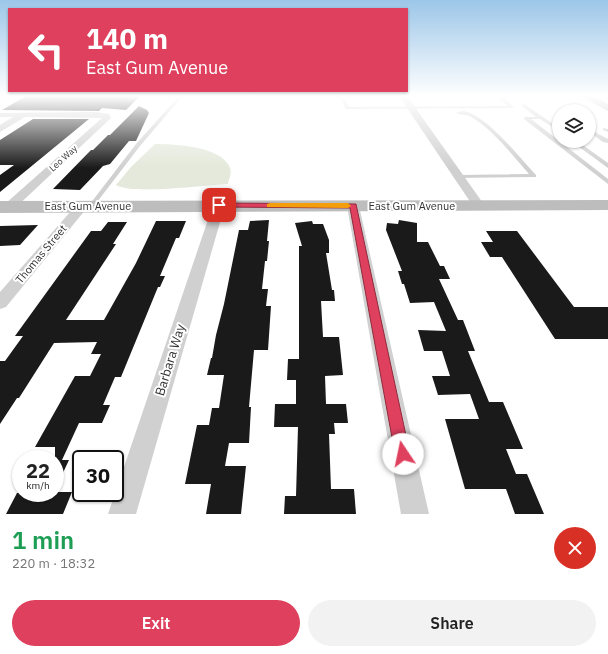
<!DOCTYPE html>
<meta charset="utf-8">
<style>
:root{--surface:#fff;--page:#f2f2f2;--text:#222;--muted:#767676;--accent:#de405e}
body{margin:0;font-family:"IBM Plex Sans",sans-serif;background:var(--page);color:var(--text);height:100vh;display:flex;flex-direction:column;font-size:15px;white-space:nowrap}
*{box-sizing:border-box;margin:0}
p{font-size:13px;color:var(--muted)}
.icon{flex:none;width:22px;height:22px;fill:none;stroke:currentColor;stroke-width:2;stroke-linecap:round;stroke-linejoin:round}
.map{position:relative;height:514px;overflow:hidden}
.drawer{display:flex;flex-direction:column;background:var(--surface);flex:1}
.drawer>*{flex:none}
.top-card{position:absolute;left:8px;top:8px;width:400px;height:84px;border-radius:0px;box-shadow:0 1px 3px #0004;background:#de405e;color:#fff;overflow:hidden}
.fabs{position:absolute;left:552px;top:104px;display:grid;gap:8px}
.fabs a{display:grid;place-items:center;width:44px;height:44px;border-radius:50%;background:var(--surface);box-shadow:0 1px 3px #0004;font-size:20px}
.speed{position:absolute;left:12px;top:450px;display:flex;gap:8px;font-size:20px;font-weight:700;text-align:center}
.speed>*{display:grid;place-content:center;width:52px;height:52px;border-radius:50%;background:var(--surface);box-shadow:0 1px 3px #0004;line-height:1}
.speed small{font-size:10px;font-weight:400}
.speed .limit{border:2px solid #111;border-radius:6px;background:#fff;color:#111}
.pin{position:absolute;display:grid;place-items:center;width:34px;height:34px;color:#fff;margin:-17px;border-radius:8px;box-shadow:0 2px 6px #0006}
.me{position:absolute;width:44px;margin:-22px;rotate:349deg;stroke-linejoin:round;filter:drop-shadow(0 0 3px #0008)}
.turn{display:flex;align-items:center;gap:14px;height:84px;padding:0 12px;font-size:18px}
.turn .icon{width:52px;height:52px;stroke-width:2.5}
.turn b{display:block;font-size:28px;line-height:34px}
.round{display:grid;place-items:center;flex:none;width:42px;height:42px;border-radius:21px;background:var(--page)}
.summary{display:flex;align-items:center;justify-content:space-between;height:68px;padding:0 12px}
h1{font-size:24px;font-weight:600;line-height:30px;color:#1e9e55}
.button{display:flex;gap:8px;margin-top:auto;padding:8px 12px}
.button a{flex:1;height:46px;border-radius:24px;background:var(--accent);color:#fff;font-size:16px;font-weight:600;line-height:46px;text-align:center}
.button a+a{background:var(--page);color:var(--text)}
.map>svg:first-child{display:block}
</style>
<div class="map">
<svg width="608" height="514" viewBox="0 0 608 514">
<rect width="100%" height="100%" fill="#fff"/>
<path fill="#e4e9dc" d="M155,144C174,144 222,146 230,168C232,173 229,179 228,184C206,185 132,195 116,185L131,167Z"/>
<g fill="#1a1a1a">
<path d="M26,96H140L126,110L102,108L99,111L2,110Z"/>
<path d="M139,106L147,110L149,113L136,141H129L110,164L103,166L80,190L53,189L91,150H93L108,135H110Z"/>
<path d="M33,119H89L0,192V175L14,165H0V140Z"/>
<path d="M269,220L267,241H269L267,261H265L262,289H268L266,306H271L268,350H254L249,407H251L249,443H229L225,466H246L241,514H206L211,484H185L197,425H209L212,408H219L224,375H207L211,358H212L216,335L224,304L239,230H248L250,221Z"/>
<path d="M399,220L417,223V242H428L440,266H444L450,279H439L458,320H463L475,351H468L489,402H503L523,449H506L516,474H527L544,514H515L506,489H465L445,419H479L470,394L438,395L432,376H450L442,351H424L418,330L446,331L434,302L410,303L404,284H402L398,271H402L386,230L387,223L398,224Z"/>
<path d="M156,221H186L179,238H176L160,276H165L160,287H158L121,377H115L103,405H110L102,423H79L62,460H69L55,490V447H35L75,376H90L101,354H91L97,342L54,343L19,398H17L0,424V361H5L23,336H15L91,231H101L108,222H127L113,244H116L66,320H104L136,263Z"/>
<path d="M312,221L313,224H323L329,240V253H326L332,290H334L335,301H321L323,337H339L343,375L325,376L326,404H346L348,423H334L335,434H329L331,489H354L356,514H284L285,496H296L298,427H274L275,404H296V380H287L288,359H299V246H302L295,223Z"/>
<path d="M38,225L20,245L0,246V226Z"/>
<path d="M486,231H517L574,307H608V339H555L502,257H490L481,242H493Z"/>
<path d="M55,492H72L63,514H6L17,493H55Z"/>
</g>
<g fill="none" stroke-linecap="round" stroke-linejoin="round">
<g fill="#d0d0d0" fill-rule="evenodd">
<path d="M179,96H501L514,107L512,108L347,109L345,108L341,98H181L140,146L94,206H90V204L136,144ZM456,97L498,98L508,106L349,107L345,98Z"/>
<path d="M522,104H524L559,128V131L540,119H531L608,179V184L524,119V117H536L522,106Z"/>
<path d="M462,111C484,112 521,159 536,175V177L457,178V176L459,175L529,174C512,155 495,132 473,118C466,113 461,116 456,113Z"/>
<path d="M603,128L608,129V132L603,130Z"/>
<path d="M589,129L608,139V143L603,142L589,132Z"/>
<path d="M571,141H577L608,163V168Z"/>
</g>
<g fill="#d0d0d0" fill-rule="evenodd">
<path d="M399,96H407L485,206L483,209H475Z"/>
<path d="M97,112L109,114L111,118L13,210H5L3,207L5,204L102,118L25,117L0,132V125L13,117H0V113Z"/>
<path d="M219,201L223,202L225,205L136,514H108L213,205L215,202Z"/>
<path d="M82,202L86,203L88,206L86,209L6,307L0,309V292L78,203Z"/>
<path d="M353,202L357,203L359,206L429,514H401L347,206L349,203Z"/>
</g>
<g fill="#bdbdbd" fill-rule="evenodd">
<path d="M580,96H593L608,104V111Z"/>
<path d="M608,200V210L0,213V201Z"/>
</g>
<path stroke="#888" stroke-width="1.5" stroke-dasharray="2 1.5" stroke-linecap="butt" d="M606,96L608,97"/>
</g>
<linearGradient id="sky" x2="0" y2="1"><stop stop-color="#9cc6e8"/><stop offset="0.57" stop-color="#fff"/><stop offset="1" stop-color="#fff" stop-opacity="0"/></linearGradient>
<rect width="608" height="168" fill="url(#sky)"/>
<path fill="#de405e" stroke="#902a3d" d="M219,203L356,204L410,454L408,459L403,462L398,459L395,454L350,208L216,207L215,205Z"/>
<path fill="#f59e0b" d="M270,203H348L351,206L348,208L267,207V204Z"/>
<g text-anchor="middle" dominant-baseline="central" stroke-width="4" stroke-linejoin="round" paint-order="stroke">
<g font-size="9" fill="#333" stroke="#fff">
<text transform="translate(63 158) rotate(-42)">Leo Way</text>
</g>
<g font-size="11" fill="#333" stroke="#fff">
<text x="88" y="206">East Gum Avenue</text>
<text x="412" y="206">East Gum Avenue</text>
<text transform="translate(41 254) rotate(-50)">Thomas Street</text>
</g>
<g font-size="13" fill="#333" stroke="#fff">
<text transform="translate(170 360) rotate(-73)">Barbara Way</text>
</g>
</g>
</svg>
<div class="fabs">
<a><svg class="icon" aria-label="layers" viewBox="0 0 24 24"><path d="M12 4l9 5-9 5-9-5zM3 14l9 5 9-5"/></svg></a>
</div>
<div class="speed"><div>22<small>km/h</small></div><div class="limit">30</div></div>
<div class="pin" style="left:219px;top:205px;background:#d93025"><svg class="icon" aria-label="arrive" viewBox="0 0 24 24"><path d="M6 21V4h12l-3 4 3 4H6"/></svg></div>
<svg class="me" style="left:403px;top:454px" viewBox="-20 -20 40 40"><circle r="19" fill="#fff"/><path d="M0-13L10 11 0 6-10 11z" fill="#de405e"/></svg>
<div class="top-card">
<div class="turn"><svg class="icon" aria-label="left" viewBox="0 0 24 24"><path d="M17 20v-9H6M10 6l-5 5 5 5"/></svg><div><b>140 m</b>East Gum Avenue</div></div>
</div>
</div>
<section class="drawer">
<div class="summary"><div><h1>1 min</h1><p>220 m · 18:32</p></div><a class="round" style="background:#d93025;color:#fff"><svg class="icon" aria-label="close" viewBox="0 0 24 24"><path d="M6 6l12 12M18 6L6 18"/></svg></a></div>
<div class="button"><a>Exit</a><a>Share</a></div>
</section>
